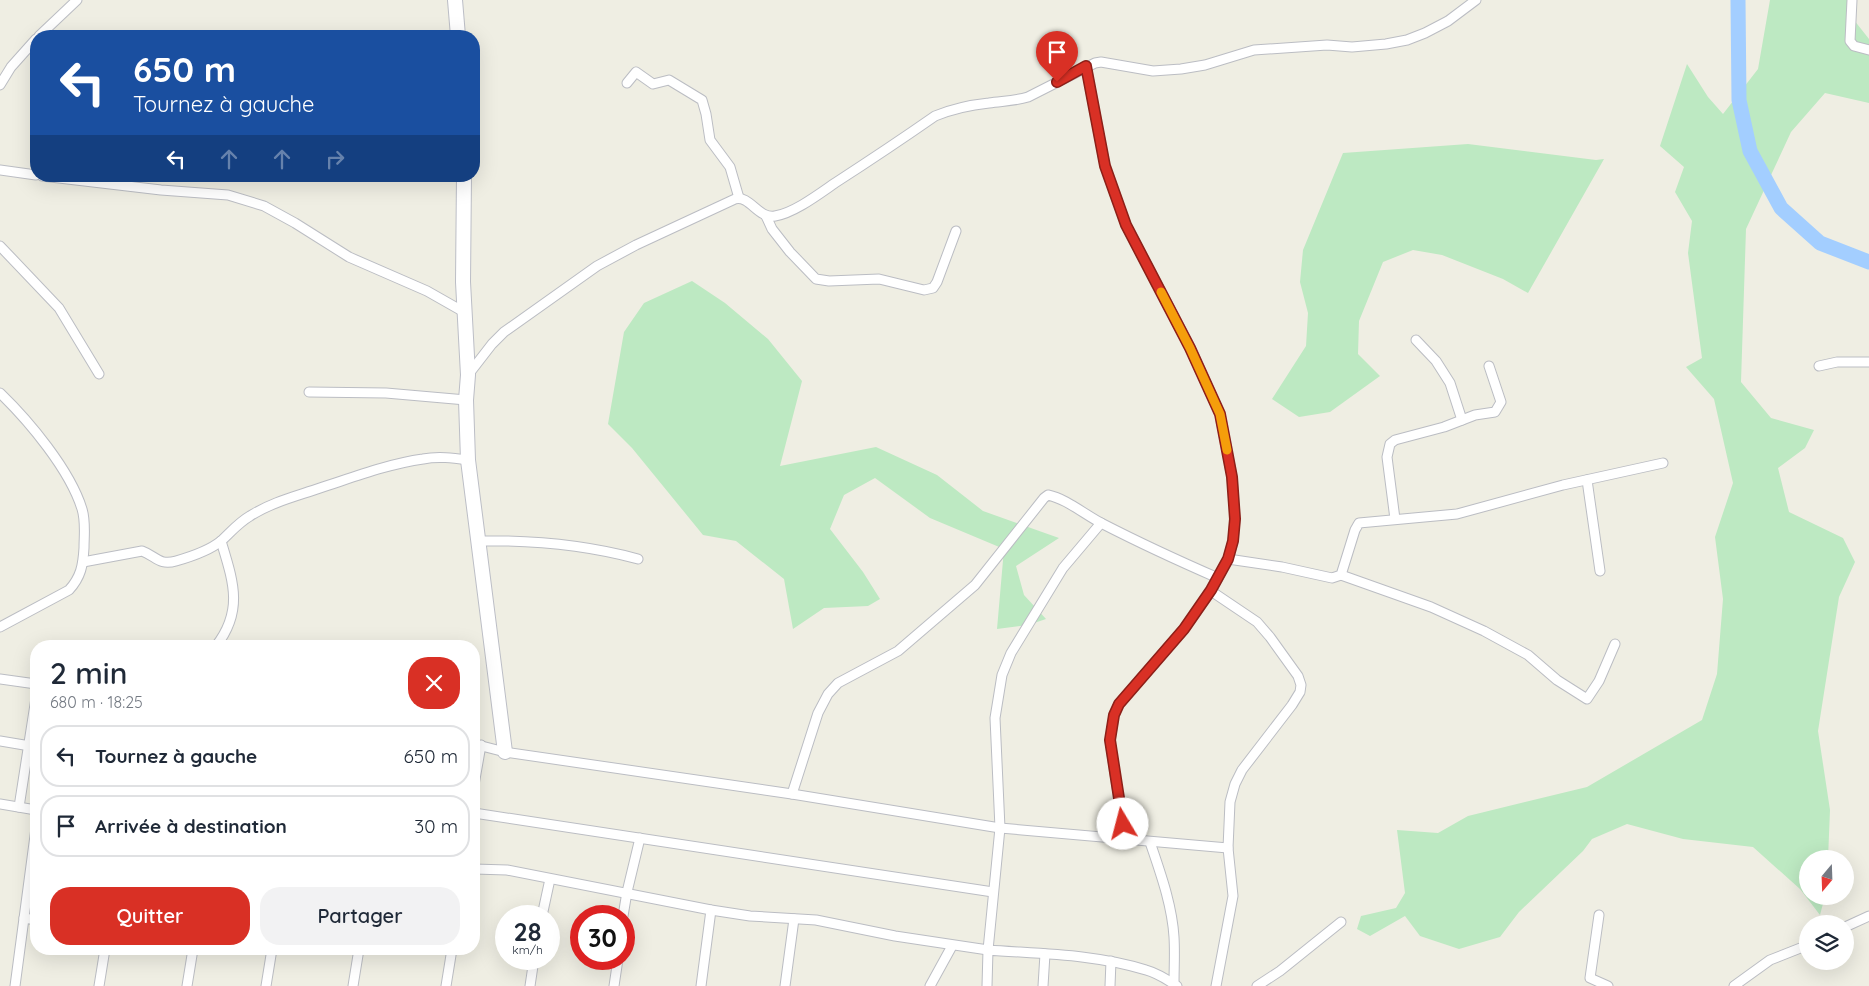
<!DOCTYPE html>
<html lang="fr">
<meta charset="utf-8">
<style>
:root{--surface:#fff;--page:#f2f2f3;--text:#1f2937;--muted:#747a83;--line:#e0e1e3;--accent:#d93025}
body{margin:0;font-family:Quicksand,sans-serif;background:var(--page);color:var(--text);height:100vh;display:flex;flex-direction:column;font-size:19px;white-space:nowrap}
*{box-sizing:border-box;margin:0}
p{font-size:16px;color:var(--muted)}
.icon{flex:none;width:28px;height:28px;fill:none;stroke:currentColor;stroke-width:2;stroke-linecap:round;stroke-linejoin:round}
.map{position:relative;flex:1;overflow:hidden}
.side{position:absolute;left:30px;top:640px;width:450px;height:315px;display:flex;flex-direction:column;background:var(--surface);border-radius:20px;box-shadow:0 5px 20px #0002}
.side>*{flex:none}
.top-card{position:absolute;left:30px;top:30px;width:450px;height:152px;border-radius:20px;box-shadow:0 5px 20px #0002;background:#1a4fa0;color:#fff;overflow:hidden}
.needle{width:32px;rotate:199deg}
.buttons{position:absolute;left:1799px;top:850px;display:grid;gap:10px}
.buttons a{display:grid;place-items:center;width:55px;height:55px;border-radius:50%;background:var(--surface);box-shadow:0 5px 20px #0002;font-size:25px}
.speed{position:absolute;left:495px;top:905px;display:flex;gap:10px;font-size:25px;font-weight:700;text-align:center}
.speed>*{display:grid;place-content:center;width:65px;height:65px;border-radius:50%;background:var(--surface);box-shadow:0 5px 20px #0002;line-height:1}
.speed small{font-size:12px;font-weight:400}
.speed .limit{border:8px solid #d22;background:#fff;color:#111}
.pin{position:absolute;display:grid;place-items:center;width:42px;height:42px;color:#fff;margin:-51px -21px;border-radius:50% 50% 50% 0;rotate:-45deg;box-shadow:0 0 5px #0007}
.pin .icon{rotate:45deg}
.me{position:absolute;width:55px;margin:-28px;rotate:352deg;stroke-linejoin:round;filter:drop-shadow(0 0 4px #0008)}
.turn{display:flex;align-items:center;gap:18px;height:105px;padding:0 20px;font-size:22px}
.turn .icon{width:65px;height:65px;stroke-width:2.5}
.turn b{display:block;font-size:35px;line-height:42px}
.lanes{display:flex;align-items:center;height:48px;padding:0 20px;background:#0003;justify-content:center;gap:25px;direction:ltr}
.lanes .off{opacity:.35}
.round{display:grid;place-items:center;flex:none;width:52px;height:52px;border-radius:20px;background:var(--page)}
.headline{display:flex;align-items:center;justify-content:space-between;height:85px;padding:0 20px}
h1{font-size:30px;font-weight:600;line-height:38px}
.cta{display:flex;gap:10px;margin-top:auto;padding:10px 20px}
.cta a{flex:1;height:58px;border-radius:20px;background:var(--accent);color:#fff;font-size:20px;font-weight:600;line-height:58px;text-align:center}
.cta a+a{background:var(--page);color:var(--text)}
ul{padding:0;list-style:none}
li{display:flex;align-items:center;gap:15px;height:62px;margin:0 10px 8px;padding:0 10px;border:2px solid var(--line);border-radius:20px}
li div{flex:1}
li b{display:block;font-size:19px}
li em{font-style:normal}
.map>svg:first-child{display:block}
</style>
<div class="map">
<svg width="1869" height="986" viewBox="0 0 1869 986">
<rect width="100%" height="100%" fill="#efeee3"/>
<g fill="#bde9c2">
<path d="M1770,0H1847L1850,15L1869,39V103L1825,93L1791,132L1746,229L1741,382L1771,418L1814,430L1805,448L1778,468L1789,512L1843,538L1855,562L1839,597L1818,731L1830,810L1828,859H1808V896H1825L1820,915L1800,889L1753,847L1683,839L1627,824L1592,839L1583,851L1519,912L1500,937L1459,949L1420,936L1405,916L1370,936L1357,929L1361,916L1396,908L1405,893L1397,830L1438,833L1468,816L1587,787L1702,720L1717,674L1723,599L1715,537L1733,483L1714,399L1686,367L1702,358L1688,253L1692,221L1675,192L1684,167L1660,146L1687,64L1708,97L1723,114L1758,69Z"/>
<path d="M1468,144L1596,160L1604,159L1528,293L1503,279L1442,255L1413,250L1383,262L1359,321L1358,354L1380,376L1330,412L1299,417L1272,399L1306,346L1308,313L1300,282L1303,250L1343,153Z"/>
<path d="M692,281L725,303L768,339L802,381L780,466L876,447L937,475L983,511L1059,538L1016,566L1024,595L1046,619L1028,625L997,629L1004,549L930,518L875,478L844,495L830,529L863,572L880,599L868,606L824,608L793,629L784,579L736,541L703,535L632,448L608,424L624,332L644,303Z"/>
</g>
<g fill="none" stroke-linecap="round" stroke-linejoin="round">
<path stroke="#a3ceff" stroke-width="15" d="M1738,0L1739,100L1750,151L1781,208L1820,243L1869,262"/>
<g stroke="#bbbdc3" stroke-width="11">
<g id="street">
<path d="M1852,0L1850,41L1854,46L1869,50"/>
<path d="M39,36L77,0"/>
<path d="M1086,66L1105,166L1126,225L1190,347L1220,414L1232,477L1235,519L1233,541L1228,559L1211,591L1184,629L1119,704L1114,715L1110,741L1125,840"/>
<path d="M627,83L636,72L653,84L669,80L702,100L706,114L710,140L730,167L739,198"/>
<path d="M0,85L11,67L36,39"/>
<path d="M0,170L36,175"/>
<path d="M42,176L161,190L228,195L264,206L295,223L349,257L427,291L464,312"/>
<path d="M766,216L772,229L790,252L816,279L829,281L879,279L924,290L933,288L937,282L956,231"/>
<path d="M0,246L59,308L99,374"/>
<path d="M1416,340L1436,361L1450,383L1462,420"/>
<path d="M1819,366L1837,362H1869"/>
<path d="M468,375L492,344L504,332L597,266L636,245L735,199C750,195 758,219 775,216C794,213 819,194 835,183C869,161 902,139 935,116C952,109 970,105 989,103C1002,101 1015,101 1028,97L1095,63L1101,62L1153,71L1181,69L1205,65L1254,50L1327,45L1352,47L1386,44L1407,40L1425,33L1448,21L1476,0"/>
<path d="M309,392L386,393L466,400"/>
<path d="M0,393C29,421 70,470 82,509C86,522 84,535 84,548C83,565 81,577 69,590L0,627"/>
<path d="M1587,480L1600,571"/>
<path d="M1395,519L1387,457L1390,444L1395,440L1444,427L1475,415L1495,412L1501,402L1489,366"/>
<path d="M479,541C533,540 586,545 638,559"/>
<path d="M1228,559L1282,567L1332,578L1341,575L1355,530L1359,523L1457,514L1563,485L1663,463"/>
<path d="M83,562L142,551C156,556 159,566 176,561C190,557 210,550 221,541C231,532 238,523 250,516C272,502 297,496 320,488C354,477 388,464 423,459C438,456 453,458 468,460"/>
<path d="M1341,575L1431,607L1484,631L1528,655L1557,680L1587,699L1599,681L1615,644"/>
<path d="M1211,591L1257,622L1270,637L1298,676L1301,685L1300,692L1292,705L1242,770L1235,784L1230,802L1228,848L1233,896L1216,986"/>
<path d="M216,646C244,610 233,581 221,541"/>
<path d="M0,679L36,684"/>
<path d="M0,741L36,747"/>
<path d="M474,744L505,752L792,794L1000,828L1228,848"/>
<path d="M474,785L481,745"/>
<path d="M792,794L818,713L828,694L838,683L898,651L975,585L1044,498L1048,495C1067,499 1085,515 1103,524C1140,543 1179,561 1218,578"/>
<path d="M0,804L36,810"/>
<path d="M19,807L36,698"/>
<path d="M474,813L993,892"/>
<path d="M1150,842C1160,872 1172,904 1174,937C1175,953 1174,968 1174,984"/>
<path d="M474,869L507,870L711,910L750,916L816,920L895,936L988,950L1000,828L995,718L1002,675L1011,653L1063,568L1101,523"/>
<path d="M1599,915L1590,978L1608,986"/>
<path d="M542,916L550,879"/>
<path d="M623,916L627,892L640,838"/>
<path d="M24,918L36,920"/>
<path d="M1845,927L1869,916"/>
<path d="M15,986L36,828"/>
<path d="M99,986L105,949"/>
<path d="M187,986L193,949"/>
<path d="M266,986L272,949"/>
<path d="M353,986L359,949"/>
<path d="M446,986L452,949"/>
<path d="M530,986L534,959"/>
<path d="M614,986L618,959"/>
<path d="M701,986L711,910"/>
<path d="M785,986L794,919"/>
<path d="M930,986L952,946"/>
<path d="M987,986L988,950C1041,954 1095,954 1146,970C1157,973 1168,980 1177,986"/>
<path d="M1043,986L1045,954"/>
<path d="M1110,986L1111,961"/>
<path d="M1257,986L1280,971L1341,922"/>
<path d="M1734,986L1770,960L1808,945"/>
</g>
</g>
<g stroke="#bcbec6" stroke-width="16">
<g id="secondary">
<path d="M455,0L458,36"/>
<path d="M464,176L463,282L468,375L466,400L468,460L505,752"/>
</g>
</g>
<use href="#street" stroke="#fff" stroke-width="9"/>
<use href="#secondary" stroke="#fff" stroke-width="14"/>
</g>
<g fill="none" stroke-linecap="round" stroke-linejoin="round">
<g stroke="#8d1f18" stroke-width="12">
<path id="route" d="M1057,82L1086,66L1105,166L1126,225L1190,348L1220,414L1232,477L1235,519L1233,541L1228,559L1211,590L1184,629L1119,704L1114,715L1110,740L1123,824"/>
</g>
<use href="#route" stroke="#d93025" stroke-width="9"/>
<path stroke="#f59e0b" stroke-width="9" d="M1161,292L1190,348L1220,414L1227,450"/>
</g>
</svg>
<div class="buttons">
<a><svg class="needle" viewBox="-14 -14 28 28"><path d="M0-13l5 13h-10z" fill="#e53935"/><path d="M0 13l5-13h-10z" fill="#747a83"/></svg></a>
<a><svg class="icon" aria-label="layers" viewBox="0 0 24 24"><path d="M12 4l9 5-9 5-9-5zM3 14l9 5 9-5"/></svg></a>
</div>
<div class="speed"><div>28<small>km/h</small></div><div class="limit">30</div></div>
<div class="pin" style="left:1057px;top:82px;background:#d93025"><svg class="icon" aria-label="arrive" viewBox="0 0 24 24"><path d="M6 21V4h12l-3 4 3 4H6"/></svg></div>
<svg class="me" style="left:1123px;top:824px" viewBox="-20 -20 40 40"><circle r="19" fill="#fff"/><path d="M0-13L10 11 0 6-10 11z" fill="#d93025"/></svg>
<div class="top-card">
<div class="turn"><svg class="icon" aria-label="left" viewBox="0 0 24 24"><path d="M17 20v-9H6M10 6l-5 5 5 5"/></svg><div><b>650 m</b>Tournez à gauche</div></div>
<div class="lanes"><svg class="icon" aria-label="left" viewBox="0 0 24 24"><path d="M17 20v-9H6M10 6l-5 5 5 5"/></svg><svg class="icon off" aria-label="ahead" viewBox="0 0 24 24"><path d="M12 20V5M6 11l6-6 6 6"/></svg><svg class="icon off" aria-label="ahead" viewBox="0 0 24 24"><path d="M12 20V5M6 11l6-6 6 6"/></svg><svg class="icon off" aria-label="right" viewBox="0 0 24 24"><path d="M7 20v-9h11M14 6l5 5-5 5"/></svg></div>
</div>
<section class="side">
<div class="headline"><div><h1>2 min</h1><p>680 m · 18:25</p></div><a class="round" style="background:#d93025;color:#fff"><svg class="icon" aria-label="close" viewBox="0 0 24 24"><path d="M6 6l12 12M18 6L6 18"/></svg></a></div>
<ul>
<li><svg class="icon" aria-label="left" viewBox="0 0 24 24"><path d="M17 20v-9H6M10 6l-5 5 5 5"/></svg><div><b>Tournez à gauche</b></div><em>650 m</em></li>
<li><svg class="icon" aria-label="arrive" viewBox="0 0 24 24"><path d="M6 21V4h12l-3 4 3 4H6"/></svg><div><b>Arrivée à destination</b></div><em>30 m</em></li>
</ul>
<div class="cta"><a>Quitter</a><a>Partager</a></div>
</section>
</div>
